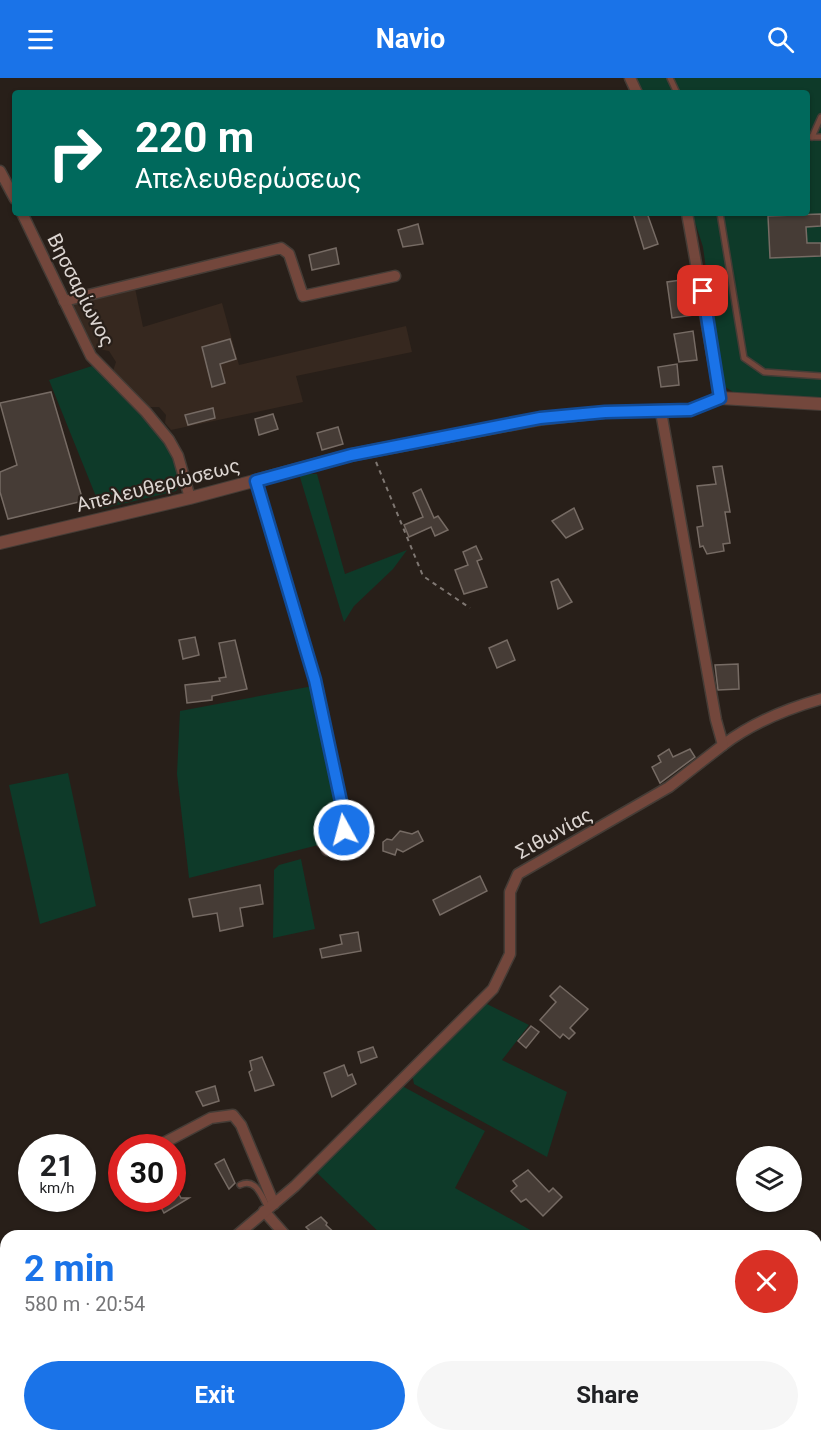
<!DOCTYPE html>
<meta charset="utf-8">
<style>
:root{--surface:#fff;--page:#f6f6f6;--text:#202124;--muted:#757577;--accent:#1a73e8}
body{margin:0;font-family:Roboto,sans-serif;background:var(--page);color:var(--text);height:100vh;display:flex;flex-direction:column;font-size:22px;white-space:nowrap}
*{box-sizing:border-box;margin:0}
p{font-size:20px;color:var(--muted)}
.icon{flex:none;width:33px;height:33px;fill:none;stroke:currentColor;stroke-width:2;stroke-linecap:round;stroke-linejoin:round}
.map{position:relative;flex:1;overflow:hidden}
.panel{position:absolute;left:0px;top:1152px;width:822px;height:212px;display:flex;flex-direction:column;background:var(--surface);border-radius:18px 18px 0 0;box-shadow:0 2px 4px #0004}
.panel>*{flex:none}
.banner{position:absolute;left:12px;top:12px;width:798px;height:126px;border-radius:6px;box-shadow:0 2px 4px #0004;background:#00695c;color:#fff;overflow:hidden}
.buttons{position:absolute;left:736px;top:1068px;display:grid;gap:12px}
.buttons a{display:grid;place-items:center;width:66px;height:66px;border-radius:50%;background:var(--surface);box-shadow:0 2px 4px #0004;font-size:30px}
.speed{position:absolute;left:18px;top:1056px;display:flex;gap:12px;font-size:30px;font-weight:700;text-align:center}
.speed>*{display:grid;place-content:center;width:78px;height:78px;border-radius:50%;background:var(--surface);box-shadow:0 2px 4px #0004;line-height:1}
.speed small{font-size:15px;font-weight:400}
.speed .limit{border:9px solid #d22;background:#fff;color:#111}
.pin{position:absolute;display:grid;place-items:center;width:51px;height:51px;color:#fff;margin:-26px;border-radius:12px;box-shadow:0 3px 9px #0006}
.me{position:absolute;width:66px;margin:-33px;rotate:353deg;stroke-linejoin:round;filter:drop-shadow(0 0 4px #0008)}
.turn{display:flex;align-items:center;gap:21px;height:126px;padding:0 24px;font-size:27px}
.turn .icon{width:78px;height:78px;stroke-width:2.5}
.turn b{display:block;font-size:42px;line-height:51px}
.round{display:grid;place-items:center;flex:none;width:63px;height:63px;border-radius:32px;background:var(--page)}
.summary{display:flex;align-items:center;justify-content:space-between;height:102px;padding:0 24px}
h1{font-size:36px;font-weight:700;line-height:45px;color:var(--accent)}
.primary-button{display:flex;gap:12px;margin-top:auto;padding:12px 24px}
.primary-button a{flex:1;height:69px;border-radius:36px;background:var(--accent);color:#fff;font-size:24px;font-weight:700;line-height:69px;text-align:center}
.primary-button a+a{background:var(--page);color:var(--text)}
header{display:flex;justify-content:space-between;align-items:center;height:78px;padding:0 24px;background:var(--accent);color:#fff;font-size:27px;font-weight:700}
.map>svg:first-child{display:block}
</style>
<header><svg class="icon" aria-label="menu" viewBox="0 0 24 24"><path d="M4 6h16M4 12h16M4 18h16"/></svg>Navio<svg class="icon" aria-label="search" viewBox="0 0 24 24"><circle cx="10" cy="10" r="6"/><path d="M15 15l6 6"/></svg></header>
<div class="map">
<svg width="821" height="1363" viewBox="0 0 821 1363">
<rect width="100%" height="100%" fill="#281f19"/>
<path fill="#36281f" d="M135,210L143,249L222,225L239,287L406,248L412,274L296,298L303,324L171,352L165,345L166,337L159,329H148L113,293L116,284L109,273L94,270L69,224Z"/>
<g fill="#0e3a29">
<path d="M635,0H821V320L733,314L722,307L703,169L692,135H807V15H642Z"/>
<path d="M92,288C114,308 201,382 176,413L101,431L49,302Z"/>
<path d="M299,396H317L345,496L407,472L393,491L354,528L344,544Z"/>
<path d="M313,608L340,730L333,740L334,756L326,765L189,800L177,696L180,633Z"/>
<path d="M68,695L96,828L40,846L9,707Z"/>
<path d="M301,781L315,851L273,860L274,792L279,787Z"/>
<path d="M485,925L529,947L502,982L567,1014L547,1079L414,1006L412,996Z"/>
<path d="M399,1009H404L485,1053L455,1110L541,1158H383L315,1093Z"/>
</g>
<g fill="#463c36" stroke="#766b64" stroke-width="1.5">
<path d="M633,135H647L658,166L644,171Z"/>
<path d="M821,136V148L806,149L807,165H821V178L770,180L768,138Z"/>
<path d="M418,146L423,166L403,169L398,152Z"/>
<path d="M336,170L339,186L312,192L309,177Z"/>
<path d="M688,201L693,237L672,240L667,204Z"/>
<path d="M693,253L697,282L679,284L674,256Z"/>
<path d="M230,261L236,281L220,286L225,305L212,309L202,269Z"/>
<path d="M677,286L679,307L661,309L658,289Z"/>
<path d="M51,314L83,423L8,441L0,414V394L17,387L0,325Z"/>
<path d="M213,330L215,340L188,347L185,337Z"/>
<path d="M273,336L278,351L259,357L255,341Z"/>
<path d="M338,349L343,366L322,372L317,355Z"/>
<path d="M722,388L730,434H725L730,465L723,466L724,473L707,476L703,468L700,469L697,449L703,448L697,408L716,406L713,389Z"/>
<path d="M421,411L434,440L438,438L448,452L435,458L431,449L409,459L404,447L423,439L413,415Z"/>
<path d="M574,430L583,451L566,460L552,443Z"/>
<path d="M476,468L482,481L477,483L487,509L464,516L455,492L468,487L463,474Z"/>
<path d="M558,501L572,524L558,531L551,504Z"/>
<path d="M195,559L199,577L183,581L179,562Z"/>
<path d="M235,562L247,611L212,618V622L187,625L185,607L220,603L219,600L226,599L219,565Z"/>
<path d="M507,562L515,582L497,590L489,570Z"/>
<path d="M738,586L739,611L718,612L715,587Z"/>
<path d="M669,671L673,679L690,671L695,679L660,705L652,689L661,684L658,678Z"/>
<path d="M400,753L412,756L418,753L423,763L403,774L397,771L395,777L383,773V764L387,761L392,762Z"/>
<path d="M480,798L487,813L440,837L433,822Z"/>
<path d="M260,807L263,826L240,830L243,848L220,853L217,835L193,839L189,821Z"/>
<path d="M358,854L361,873L322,880L320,871L342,866L340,857Z"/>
<path d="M560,908L588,931L570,950L575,955L569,961L563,956L560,960L540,942L556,924L550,918Z"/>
<path d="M531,948L539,954L526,970L518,963Z"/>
<path d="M373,969L377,979L361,985L358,974Z"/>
<path d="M262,979L274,1007L255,1013L249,994L252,992L250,983Z"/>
<path d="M344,987L348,998L352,996L356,1006L332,1019L324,995Z"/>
<path d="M215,1008L219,1023L203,1028L196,1014Z"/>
<path d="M224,1081L235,1105L229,1111L215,1086Z"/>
<path d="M528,1092L549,1114L553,1110L562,1119L543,1138L526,1121L521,1124L511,1113L517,1108L513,1103Z"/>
<path d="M172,1105L181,1120H189L164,1135L156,1120H172Z"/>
<path d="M321,1139L327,1145L326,1147L338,1158H307L311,1154L306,1149Z"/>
</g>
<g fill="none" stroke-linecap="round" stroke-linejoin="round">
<g stroke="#453c36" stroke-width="8">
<g id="service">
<path d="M670,0L677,15"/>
<path d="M807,59H821"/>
<path d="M812,59L821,39"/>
<path d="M720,135L744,280L764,294L821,298"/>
<path d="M240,1107C256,1099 262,1119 268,1130"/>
</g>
</g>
<g stroke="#453c36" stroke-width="13">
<g id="minor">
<path d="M630,0L637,15"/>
<path d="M0,93L15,121"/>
<path d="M22,135L91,278L146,334L169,362L178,378L190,420"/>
<path d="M687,135L720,320"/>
<path d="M64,223L281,170L289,176L303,218L395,198"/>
<path d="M256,403L315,602L343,733C345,750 344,763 327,772"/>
<path d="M723,667C752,645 786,631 821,621"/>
<path d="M156,1069L211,1040L233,1037L241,1047L274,1126"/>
<path d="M264,1133L286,1158"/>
<path d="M236,1158L295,1108L493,911L510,876V814L518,796L669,709L723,667L716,642L661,334"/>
<path d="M471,1358L477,1363"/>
</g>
</g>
<g stroke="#453c36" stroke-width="14">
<path id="tertiary" d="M0,465L190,420L351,377L540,341L605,334L690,332L720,320L821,326"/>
</g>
<path stroke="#7f7772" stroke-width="2" stroke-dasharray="4.5 4.5" stroke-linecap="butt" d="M376,384L423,498L470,530"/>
<use href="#service" stroke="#73473c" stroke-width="5"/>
<use href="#minor" stroke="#73473c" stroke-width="10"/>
<use href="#tertiary" stroke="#73473c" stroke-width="12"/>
</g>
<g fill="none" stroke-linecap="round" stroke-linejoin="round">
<g stroke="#114b97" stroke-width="15">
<path id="route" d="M344,752L343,733L315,602L256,403L351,377L540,340L605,334L690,332L720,320L703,213"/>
</g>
<use href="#route" stroke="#1a73e8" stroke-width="10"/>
</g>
<g text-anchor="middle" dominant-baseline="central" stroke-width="4.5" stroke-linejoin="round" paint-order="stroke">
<g font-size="20" fill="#dcd5d1" stroke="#281f19">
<text transform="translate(81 212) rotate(63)">Βησσαρίωνος</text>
<text transform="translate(158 407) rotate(-14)">Απελευθερώσεως</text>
<text transform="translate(554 755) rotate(-29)">Σιθωνίας</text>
</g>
</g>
</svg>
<div class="buttons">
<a><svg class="icon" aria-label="layers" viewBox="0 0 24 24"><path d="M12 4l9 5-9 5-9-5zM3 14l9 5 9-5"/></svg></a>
</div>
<div class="speed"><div>21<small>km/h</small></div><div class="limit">30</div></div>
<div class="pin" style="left:703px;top:213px;background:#d93025"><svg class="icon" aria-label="arrive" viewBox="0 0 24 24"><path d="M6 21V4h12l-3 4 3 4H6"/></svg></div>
<svg class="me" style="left:344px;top:752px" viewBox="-20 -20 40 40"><circle r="17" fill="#1a73e8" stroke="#fff" stroke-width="3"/><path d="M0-11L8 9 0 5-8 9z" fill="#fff"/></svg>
<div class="banner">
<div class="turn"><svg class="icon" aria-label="right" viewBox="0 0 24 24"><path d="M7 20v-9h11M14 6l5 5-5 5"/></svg><div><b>220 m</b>Απελευθερώσεως</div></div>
</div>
<section class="panel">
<div class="summary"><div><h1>2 min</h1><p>580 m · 20:54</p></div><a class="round" style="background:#d93025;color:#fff"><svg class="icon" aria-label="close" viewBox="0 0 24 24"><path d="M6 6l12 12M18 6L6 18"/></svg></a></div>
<div class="primary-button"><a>Exit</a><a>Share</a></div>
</section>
</div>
